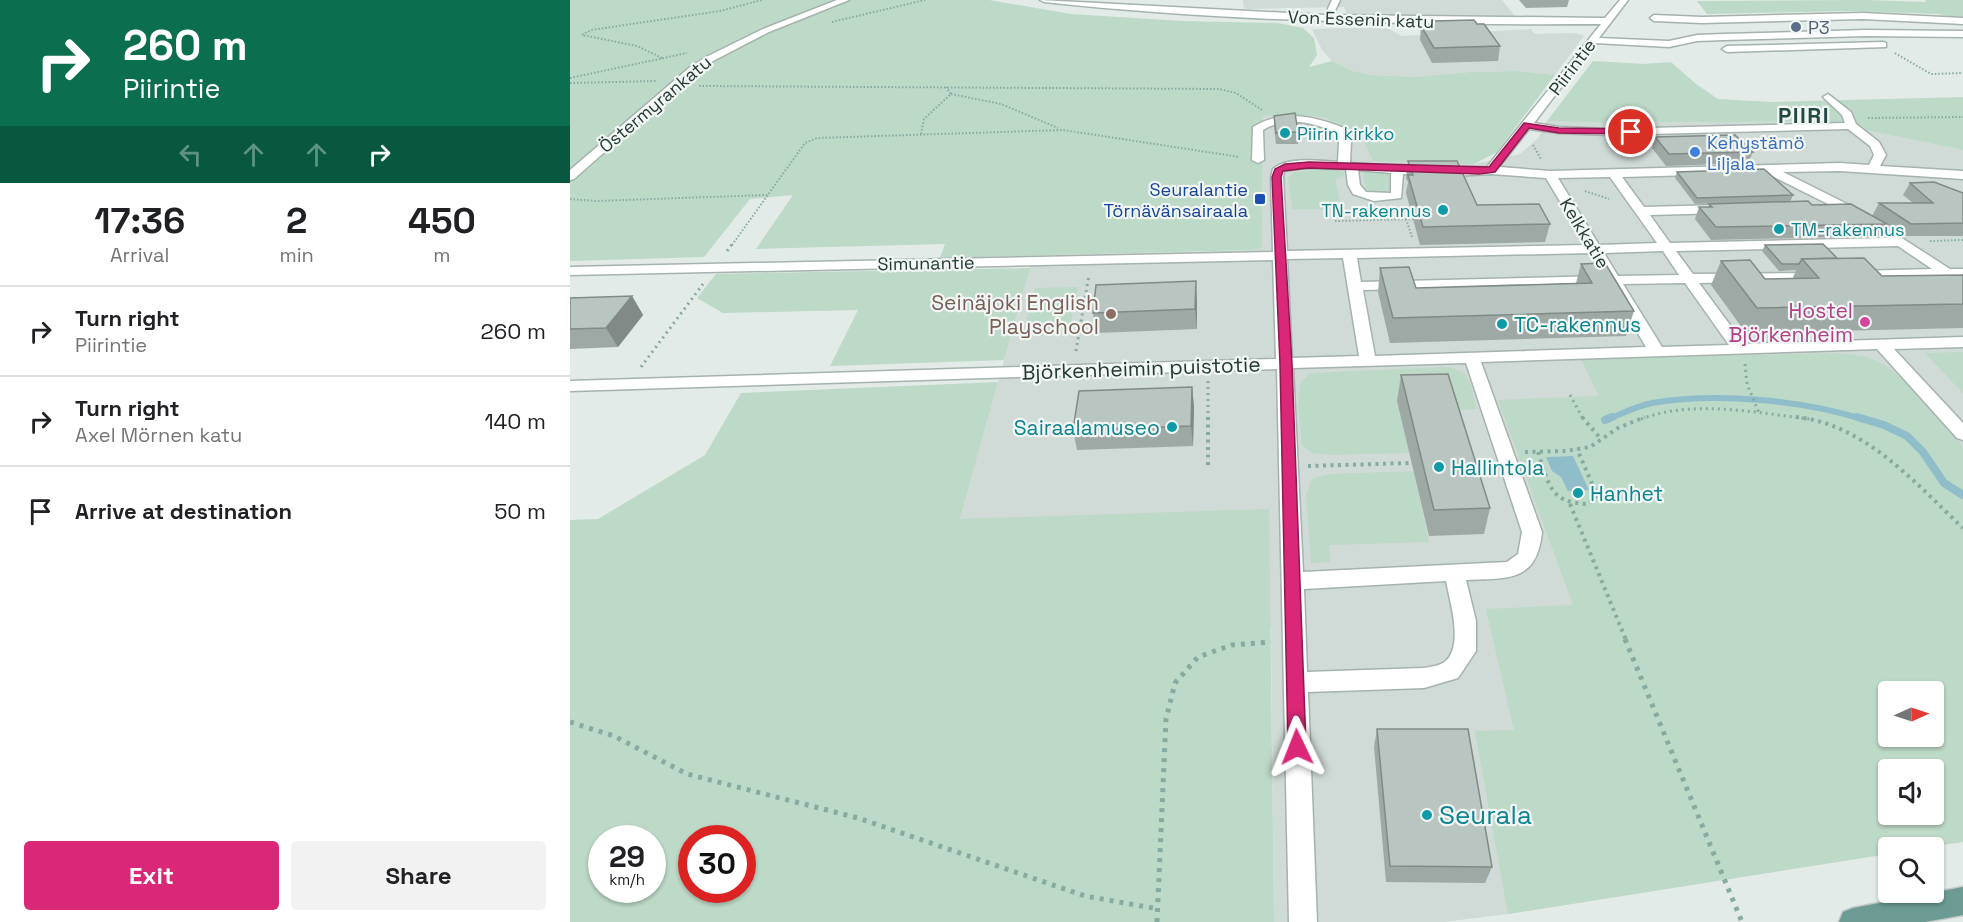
<!DOCTYPE html>
<meta charset="utf-8">
<style>
:root{--surface:#fff;--page:#f2f2f2;--text:#202124;--muted:#757577;--line:#e0e0e0;--accent:#db2777}
body{margin:0;font-family:"Space Grotesk",sans-serif;background:var(--page);color:var(--text);height:100vh;display:flex;flex-direction:column;font-size:22px;white-space:nowrap}
*{box-sizing:border-box;margin:0}
p{font-size:20px;color:var(--muted)}
.icon{flex:none;width:33px;height:33px;fill:none;stroke:currentColor;stroke-width:2;stroke-linecap:round;stroke-linejoin:round}
.map{position:relative;flex:1;overflow:hidden}
.panel{display:flex;flex-direction:column;background:var(--surface);width:570px}
.panel>*{flex:none}
.guide{background:#0b6e4f;color:#fff;overflow:hidden}
.needle{width:39px;rotate:87deg}
.buttons{position:absolute;left:1308px;top:681px;display:grid;gap:12px}
.buttons a{display:grid;place-items:center;width:66px;height:66px;border-radius:6px;background:var(--surface);box-shadow:0 2px 4px #0004;font-size:30px}
.speed{position:absolute;left:18px;top:825px;display:flex;gap:12px;font-size:30px;font-weight:700;text-align:center}
.speed>*{display:grid;place-content:center;width:78px;height:78px;border-radius:50%;background:var(--surface);box-shadow:0 2px 4px #0004;line-height:1}
.speed small{font-size:15px;font-weight:400}
.speed .limit{border:9px solid #d22;background:#fff;color:#111}
.pin{position:absolute;display:grid;place-items:center;width:51px;height:51px;color:#fff;margin:-26px;border:3px solid #fff;border-radius:50%;box-shadow:0 2px 6px #0007}
.me{position:absolute;width:66px;margin:-33px;rotate:358deg;stroke-linejoin:round;filter:drop-shadow(0 0 4px #0008)}
.turn{display:flex;align-items:center;gap:21px;height:126px;padding:0 24px;font-size:27px}
.turn .icon{width:78px;height:78px;stroke-width:2.5}
.turn b{display:block;font-size:42px;line-height:51px}
.lanes{display:flex;align-items:center;height:57px;padding:0 24px;background:#0003;justify-content:center;gap:30px;direction:ltr}
.lanes .off{opacity:.35}
.eta{display:flex;justify-content:space-evenly;align-items:center;height:102px;text-align:center}
.eta b{font-size:36px;font-weight:700;line-height:42px}
.action{display:flex;gap:12px;margin-top:auto;padding:12px 24px}
.action a{flex:1;height:69px;border-radius:6px;background:var(--accent);color:#fff;font-size:24px;font-weight:700;line-height:69px;text-align:center}
.action a+a{background:var(--page);color:var(--text)}
ul{padding:0;list-style:none}
li{display:flex;align-items:center;gap:18px;height:90px;padding:0 24px;border-top:2px solid var(--line)}
li div{flex:1}
li b{display:block;font-size:22px}
li em{font-style:normal}
main{display:flex;flex:1;min-height:0}
.map>svg:first-child{display:block}
</style>
<main>
<section class="panel">
<div class="guide">
<div class="turn"><svg class="icon" aria-label="right" viewBox="0 0 24 24"><path d="M7 20v-9h11M14 6l5 5-5 5"/></svg><div><b>260 m</b>Piirintie</div></div>
<div class="lanes"><svg class="icon off" aria-label="left" viewBox="0 0 24 24"><path d="M17 20v-9H6M10 6l-5 5 5 5"/></svg><svg class="icon off" aria-label="ahead" viewBox="0 0 24 24"><path d="M12 20V5M6 11l6-6 6 6"/></svg><svg class="icon off" aria-label="ahead" viewBox="0 0 24 24"><path d="M12 20V5M6 11l6-6 6 6"/></svg><svg class="icon" aria-label="right" viewBox="0 0 24 24"><path d="M7 20v-9h11M14 6l5 5-5 5"/></svg></div>
</div>
<div class="eta">
<div><b>17:36</b><p>Arrival</p></div>
<div><b>2</b><p>min</p></div>
<div><b>450</b><p>m</p></div>
</div>
<ul>
<li><svg class="icon" aria-label="right" viewBox="0 0 24 24"><path d="M7 20v-9h11M14 6l5 5-5 5"/></svg><div><b>Turn right</b><p>Piirintie</p></div><em>260 m</em></li>
<li><svg class="icon" aria-label="right" viewBox="0 0 24 24"><path d="M7 20v-9h11M14 6l5 5-5 5"/></svg><div><b>Turn right</b><p>Axel Mörnen katu</p></div><em>140 m</em></li>
<li><svg class="icon" aria-label="arrive" viewBox="0 0 24 24"><path d="M6 21V4h12l-3 4 3 4H6"/></svg><div><b>Arrive at destination</b></div><em>50 m</em></li>
</ul>
<div class="action"><a>Exit</a><a>Share</a></div>
</section>
<div class="map">
<svg width="1393" height="922" viewBox="0 0 1393 922">
<rect width="100%" height="100%" fill="#e2ebe7"/>
<g fill="#d0dad6" fill-rule="evenodd">
<path d="M673,0H932L949,21L778,17L774,7L674,9Z"/>
<path d="M783,28H817L832,36L961,29L965,34L1005,33L1014,36L985,75L949,71L899,72L845,77L802,75L783,71L762,61L752,50L742,29Z"/>
<path d="M734,115L756,118L791,135L904,164L950,154L968,138L977,121L1033,123L1252,121L1393,150V842L1357,847L1318,848V854L938,914L873,922H704L701,627L390,519L463,256L681,250L692,248L693,116ZM1318,692H1364V736H1318ZM1318,770H1364V814H1318Z"/>
</g>
<g fill="#bdd9c7" fill-rule="evenodd">
<path d="M0,0H419L501,14L612,21L708,23L733,28L744,38L747,55L739,67L762,61L783,71L802,75L845,77L899,72L949,71L985,75L927,152L904,164L803,161L791,135L756,118L734,115L693,116L692,248L681,250L370,258L375,244L186,249L223,195L180,199L134,257L0,261Z"/>
<path d="M1296,0L1356,2L1355,0H1393V20L1369,14L1282,11L1137,14L1127,1Z"/>
<path d="M1023,61L1073,64L1101,62L1126,84L1148,99L1201,102L1393,97V150L1252,121L1033,123L977,121Z"/>
<path d="M767,169L776,174L765,180L772,209H722L718,178L725,172Z"/>
<path d="M799,171L816,172L820,175L822,189C814,194 802,194 795,189L793,173Z"/>
<path d="M460,268L434,360L260,366L288,310L153,313L127,298L146,274Z"/>
<path d="M508,287L500,328L454,329L465,288Z"/>
<path d="M1393,352V393L1355,353Z"/>
<path d="M1265,353C1280,354 1294,355 1307,361C1339,377 1369,420 1393,447V842L1357,847L1318,848V854L938,914L905,731L944,730L916,609L1003,605L928,400L1029,396L1011,359ZM1318,692H1364V736H1318ZM1318,770H1364V814H1318Z"/>
<path d="M874,367C902,369 900,386 907,409L877,410L840,453L761,455L742,453L732,445L728,404L730,384L740,373Z"/>
<path d="M428,382L390,519L699,509L704,922H0V520L28,519L135,455L171,393ZM32,838H82V890H32ZM122,838H172V890H122Z"/>
<path d="M844,471L859,542L759,545L760,562L741,563L736,495L742,479L759,474Z"/>
</g>
<path fill="#90bdca" d="M1003,456L1019,490L998,491L991,477L982,471L976,457Z"/>
<g fill="none" stroke-linecap="round" stroke-linejoin="round">
<path stroke="#90bdca" stroke-width="6" d="M1039,419C1053,413 1067,406 1082,403C1146,392 1231,400 1292,419"/>
<g stroke="#90bdca" stroke-width="8">
<path d="M1287,417L1314,425L1337,436L1353,452L1374,483L1393,495"/>
<path d="M1035,420L1042,417"/>
</g>
<g stroke="#a5b2ae" stroke-width="3">
<g id="minor">
<path d="M267,0H279L199,32L143,61L125,72L4,179L0,180V170L119,68L136,57L193,29Z"/>
<path d="M470,0L755,15L762,0H770L763,15L1035,18L1050,0H1058L1029,38L1099,41L1127,35L1154,34L1296,30L1393,31V37L1296,36L1154,40L1127,41L1099,47L1025,43L964,123L989,127L1039,129L1275,123L1272,115L1253,97L1258,94L1281,112L1286,124L1309,142L1316,155L1310,166L1393,171V179L1270,171L1213,172L1295,213L1296,216L1295,219L1290,220L1196,173L1052,177L1074,207L1153,205L1159,209L1153,213L1080,215L1100,243L1318,238L1319,234L1324,233L1380,269H1393V277H1390L1393,280V292L1388,291L1374,278L1287,279L1280,275L1287,271L1362,269L1328,246L1106,251L1123,274L1252,273L1254,276L1252,279L1247,280L1129,283L1174,344L1393,337V347L1324,349L1393,423V440L1387,438L1307,349L911,362L972,532C967,583 937,578 896,580L906,621V651L888,678L854,688L738,692L747,922H719L707,369L0,391V381L706,359L703,260L0,275V267L703,252L701,177L703,169C718,156 749,161 768,162L769,142L765,132C742,122 716,116 693,130L694,160L688,163L682,160L683,127C712,109 744,116 774,128L781,142L780,163L861,168L917,167L1031,24C845,25 659,22 474,2ZM959,129L989,133L1039,135L1278,129L1300,146L1304,155L1299,165L1270,163L980,171L929,167ZM734,168L776,169L778,185L783,194L804,201L831,198L833,174L881,176L921,174L976,178L1016,245L717,251L713,177L714,171ZM788,170L821,173V193L796,192L790,185ZM1040,177L1087,243L1029,245L988,178ZM1093,251L1109,275L1048,276L1034,253ZM1020,253L1034,276L791,282L787,258ZM773,258L789,356L722,358L717,259ZM1115,283L1159,345L1092,347L1053,284ZM1039,285L1076,347L805,356L793,290ZM896,363L952,532L948,554L937,562L733,572L723,368ZM876,581C880,602 895,649 873,663C868,666 859,667 854,668L737,672L734,589Z"/>
<path d="M1293,13L1393,18V24L1293,19L1132,23L1084,21L1080,18L1084,15L1132,17Z"/>
<path d="M1313,42L1316,43V47L1157,52L1152,49L1157,46Z"/>
</g>
</g>
<g stroke="#c2c8c6" stroke-width="3">
<path id="major" d="M1393,887V915L1355,922H1269L1273,912L1283,908Z"/>
</g>
<g stroke="#86aba2" stroke-width="2" stroke-dasharray="1.5 2" stroke-linecap="butt">
<path d="M262,22L355,0"/>
<path d="M1325,53L1361,74L1393,73"/>
<path d="M92,58L67,46L12,35L21,30L150,11L192,0"/>
<path d="M0,78L117,53"/>
<path d="M0,83L86,81"/>
<path d="M129,86L649,89L666,93L692,110"/>
<path d="M381,94L431,104L488,128"/>
<path d="M1298,118L1393,117"/>
<path d="M351,134L354,119L381,94L376,87"/>
<path d="M963,145L971,159"/>
<path d="M1015,191L1039,199"/>
<path d="M0,199L26,201L197,195"/>
<path d="M835,206L840,219"/>
<path d="M836,219L842,237"/>
<path d="M765,221L848,219"/>
<path d="M1360,241L1393,240"/>
<path d="M162,245L235,143L247,138L493,130L670,157"/>
</g>
<g stroke="#86aba2" stroke-width="3" stroke-dasharray="2 4" stroke-linecap="butt">
<path d="M157,251L163,243"/>
<path d="M506,351L519,275"/>
<path d="M1175,364L1177,384L1189,413"/>
<path d="M71,367L133,284"/>
<path d="M638,381V419"/>
<path d="M1000,395L1013,419"/>
<path d="M1071,419C1124,399 1186,413 1240,419"/>
</g>
<g stroke="#86aba2" stroke-width="4" stroke-dasharray="3 4.5" stroke-linecap="butt">
<path d="M638,417V467"/>
<path d="M1012,417L1031,439"/>
<path d="M1226,417C1295,424 1345,483 1393,528"/>
<path d="M955,452L996,451L1020,447L1048,428L1075,417"/>
<path d="M968,452C979,484 979,503 1018,504L1027,495L1007,449"/>
<path d="M738,466L842,463"/>
<path d="M1000,504L1056,640"/>
</g>
<g stroke="#86aba2" stroke-width="5" stroke-dasharray="4 6" stroke-linecap="butt">
<path d="M1055,639L1172,922"/>
<path d="M0,722L44,736L117,774L288,818L515,896L588,909"/>
<path d="M587,922L596,719L605,683L628,657L662,645L701,642"/>
</g>
<use href="#minor" fill="#fff" fill-rule="evenodd"/>
<use href="#major" fill="#6b9b92" fill-rule="evenodd"/>
</g>
<g fill="#9ea9a5">
<path d="M949,0H999L997,7L956,8Z"/>
<path d="M862,21L907,24L930,46L928,61L862,63L850,40L851,26L861,25Z"/>
<path d="M704,116L728,132V144H706L704,127Z"/>
<path d="M1085,137L1183,152L1178,163L1096,166L1082,148Z"/>
<path d="M838,161L907,205L980,224L975,242L850,245L836,193L838,182L836,178Z"/>
<path d="M1107,172L1223,195L1220,202L1242,205L1302,216L1309,203H1343L1333,195L1340,183L1393,193V236H1334L1316,224L1310,236L1141,240L1125,219L1129,207H1138L1139,204L1215,202L1125,204L1105,178Z"/>
<path d="M1195,245L1267,258L1312,276L1393,275V328L1176,333L1141,285L1151,261L1195,279L1223,278L1226,270L1209,271L1192,251Z"/>
<path d="M1011,264L1064,311L1056,336L820,343L808,292L810,268L846,288L1006,283Z"/>
<path d="M62,296L73,315L48,347L0,349V298Z"/>
<path d="M627,300V329L526,333L523,313Z"/>
<path d="M831,375L920,508L914,534L859,536L827,401Z"/>
<path d="M622,387L624,407L623,446L507,450L503,430Z"/>
<path d="M807,729L922,867L915,883L816,882L804,747Z"/>
</g>
<g fill="#818a86">
<path d="M626,281L627,300V329L625,309Z"/>
<path d="M62,296L73,315L48,347L36,328Z"/>
<path d="M622,387L624,407L623,446L621,426Z"/>
</g>
<g fill="#b8c5c0" stroke="#818a86" stroke-width="1.5">
<path d="M904,20L907,24H914L930,46L864,48L851,26L864,25L862,21Z"/>
<path d="M725,113L728,132L706,133L704,116Z"/>
<path d="M1165,135L1183,152L1099,154L1085,137Z"/>
<path d="M838,161H887L907,205L969,204L980,224L853,227L838,175H843Z"/>
<path d="M1194,169L1223,195L1127,198L1107,172Z"/>
<path d="M1364,182L1393,193V223L1341,224L1309,203H1363L1340,183Z"/>
<path d="M1238,201L1242,205L1281,204L1317,224L1146,227L1129,207H1142L1139,204Z"/>
<path d="M1253,244L1267,258L1232,259L1229,264H1212L1195,245Z"/>
<path d="M1294,258L1312,276L1393,275V304L1187,308L1151,261L1180,260L1195,279L1249,278L1232,259Z"/>
<path d="M1035,263L1064,311L823,318L810,268L839,267L846,288L1022,283L1011,264Z"/>
<path d="M626,281L625,309L523,313L526,285Z"/>
<path d="M62,296L36,328L0,329V298Z"/>
<path d="M878,374L920,508L864,510L831,375Z"/>
<path d="M622,387L621,426L503,430L509,391Z"/>
<path d="M807,729H898L922,867L820,866Z"/>
</g>
<path fill="#db2777" stroke="#8e194d" stroke-width="1.5" d="M954,123L989,128L1061,129L1065,132L1061,134L989,133L959,128L925,172L909,174L739,168L713,171L711,177L722,364L736,747L734,753L727,756L721,753L718,747L710,364L702,177L705,169L715,164L739,162L919,167Z"/>
<circle fill="#5c6f8a" stroke="#f2f7f5" stroke-width="2" cx="1226" cy="27" r="6"/>
<g fill="#0f9aa8" stroke="#f2f7f5" stroke-width="2">
<circle cx="715" cy="133" r="6"/>
<circle cx="873" cy="210" r="6"/>
<circle cx="1209" cy="229" r="6"/>
<circle cx="932" cy="324" r="6"/>
<circle cx="602" cy="427" r="6"/>
<circle cx="869" cy="467" r="6"/>
<circle cx="1008" cy="493" r="6"/>
<circle cx="857" cy="815" r="6"/>
</g>
<circle fill="#3f7fe0" stroke="#f2f7f5" stroke-width="2" cx="1125" cy="152" r="6"/>
<rect fill="#1a4fb4" stroke="#f2f7f5" stroke-width="2" x="684" y="193" width="12" height="12" rx="3"/>
<circle fill="#8d6e63" stroke="#f2f7f5" stroke-width="2" cx="541" cy="314" r="6"/>
<circle fill="#d1479c" stroke="#f2f7f5" stroke-width="2" cx="1295" cy="322" r="6"/>
<g text-anchor="middle" dominant-baseline="central" stroke-width="4.5" stroke-linejoin="round" paint-order="stroke">
<g font-size="18" fill="#243a35" stroke="#f2f7f5">
<text transform="translate(791 19) rotate(2)">Von Essenin katu</text>
<text transform="translate(1002 67) rotate(-53)">Piirintie</text>
<text transform="translate(85 104) rotate(-40)">Östermyrankatu</text>
<text transform="translate(1015 233) rotate(59)">Kelkkatie</text>
<text transform="translate(356 263) rotate(-1)">Simunantie</text>
</g>
<g font-size="18" fill="#4e5e75" stroke="#f2f7f5" text-anchor="start">
<text x="1238" y="27">P3</text>
</g>
<g font-size="18" fill="#0d838f" stroke="#f2f7f5" text-anchor="start">
<text x="727" y="133">Piirin kirkko</text>
<text x="861" y="210" text-anchor="end">TN-rakennus</text>
<text x="1221" y="229">TM-rakennus</text>
</g>
<g font-size="18" fill="#366cbe" stroke="#f2f7f5" text-anchor="start">
<text x="1137" y="142">Kehystämö<tspan x="1137" dy="21">Liljala</tspan></text>
</g>
<g font-size="18" fill="#164399" stroke="#f2f7f5" text-anchor="end">
<text x="678" y="189">Seuralantie<tspan x="678" dy="21">Törnävänsairaala</tspan></text>
</g>
<g font-size="21" fill="#785e54" stroke="#f2f7f5" text-anchor="end">
<text x="529" y="302">Seinäjoki English<tspan x="529" dy="24">Playschool</tspan></text>
</g>
<g font-size="21" fill="#b23c85" stroke="#f2f7f5" text-anchor="end">
<text x="1283" y="310">Hostel<tspan x="1283" dy="24">Björkenheim</tspan></text>
</g>
<g font-size="21" fill="#0d838f" stroke="#f2f7f5" text-anchor="start">
<text x="944" y="324">TC-rakennus</text>
<text x="590" y="427" text-anchor="end">Sairaalamuseo</text>
<text x="881" y="467">Hallintola</text>
<text x="1020" y="493">Hanhet</text>
</g>
<g font-size="21" fill="#243a35" stroke="#f2f7f5">
<text transform="translate(571 368) rotate(-2)">Björkenheimin puistotie</text>
</g>
<g font-size="22" font-weight="bold" letter-spacing="1.5" fill="#224a43" stroke="#f2f7f5">
<text x="1234" y="115">PIIRI</text>
</g>
<g font-size="26" fill="#0d838f" stroke="#f2f7f5" text-anchor="start">
<text x="869" y="815">Seurala</text>
</g>
</g>
</svg>
<div class="buttons">
<a><svg class="needle" viewBox="-14 -14 28 28"><path d="M0-13l5 13h-10z" fill="#e53935"/><path d="M0 13l5-13h-10z" fill="#757577"/></svg></a>
<a><svg class="icon" aria-label="sound" viewBox="0 0 24 24"><path d="M4 9h4l5-4v14l-5-4H4zM17 9q2 3 0 6"/></svg></a>
<a><svg class="icon" aria-label="search" viewBox="0 0 24 24"><circle cx="10" cy="10" r="6"/><path d="M15 15l6 6"/></svg></a>
</div>
<div class="speed"><div>29<small>km/h</small></div><div class="limit">30</div></div>
<div class="pin" style="left:1061px;top:132px;background:#d93025"><svg class="icon" aria-label="arrive" viewBox="0 0 24 24"><path d="M6 21V4h12l-3 4 3 4H6"/></svg></div>
<svg class="me" style="left:727px;top:747px" viewBox="-20 -20 40 40"><path d="M0-17L14 15 0 8-14 15z" fill="#db2777" stroke="#fff" stroke-width="4"/></svg>
</div>
</main>
